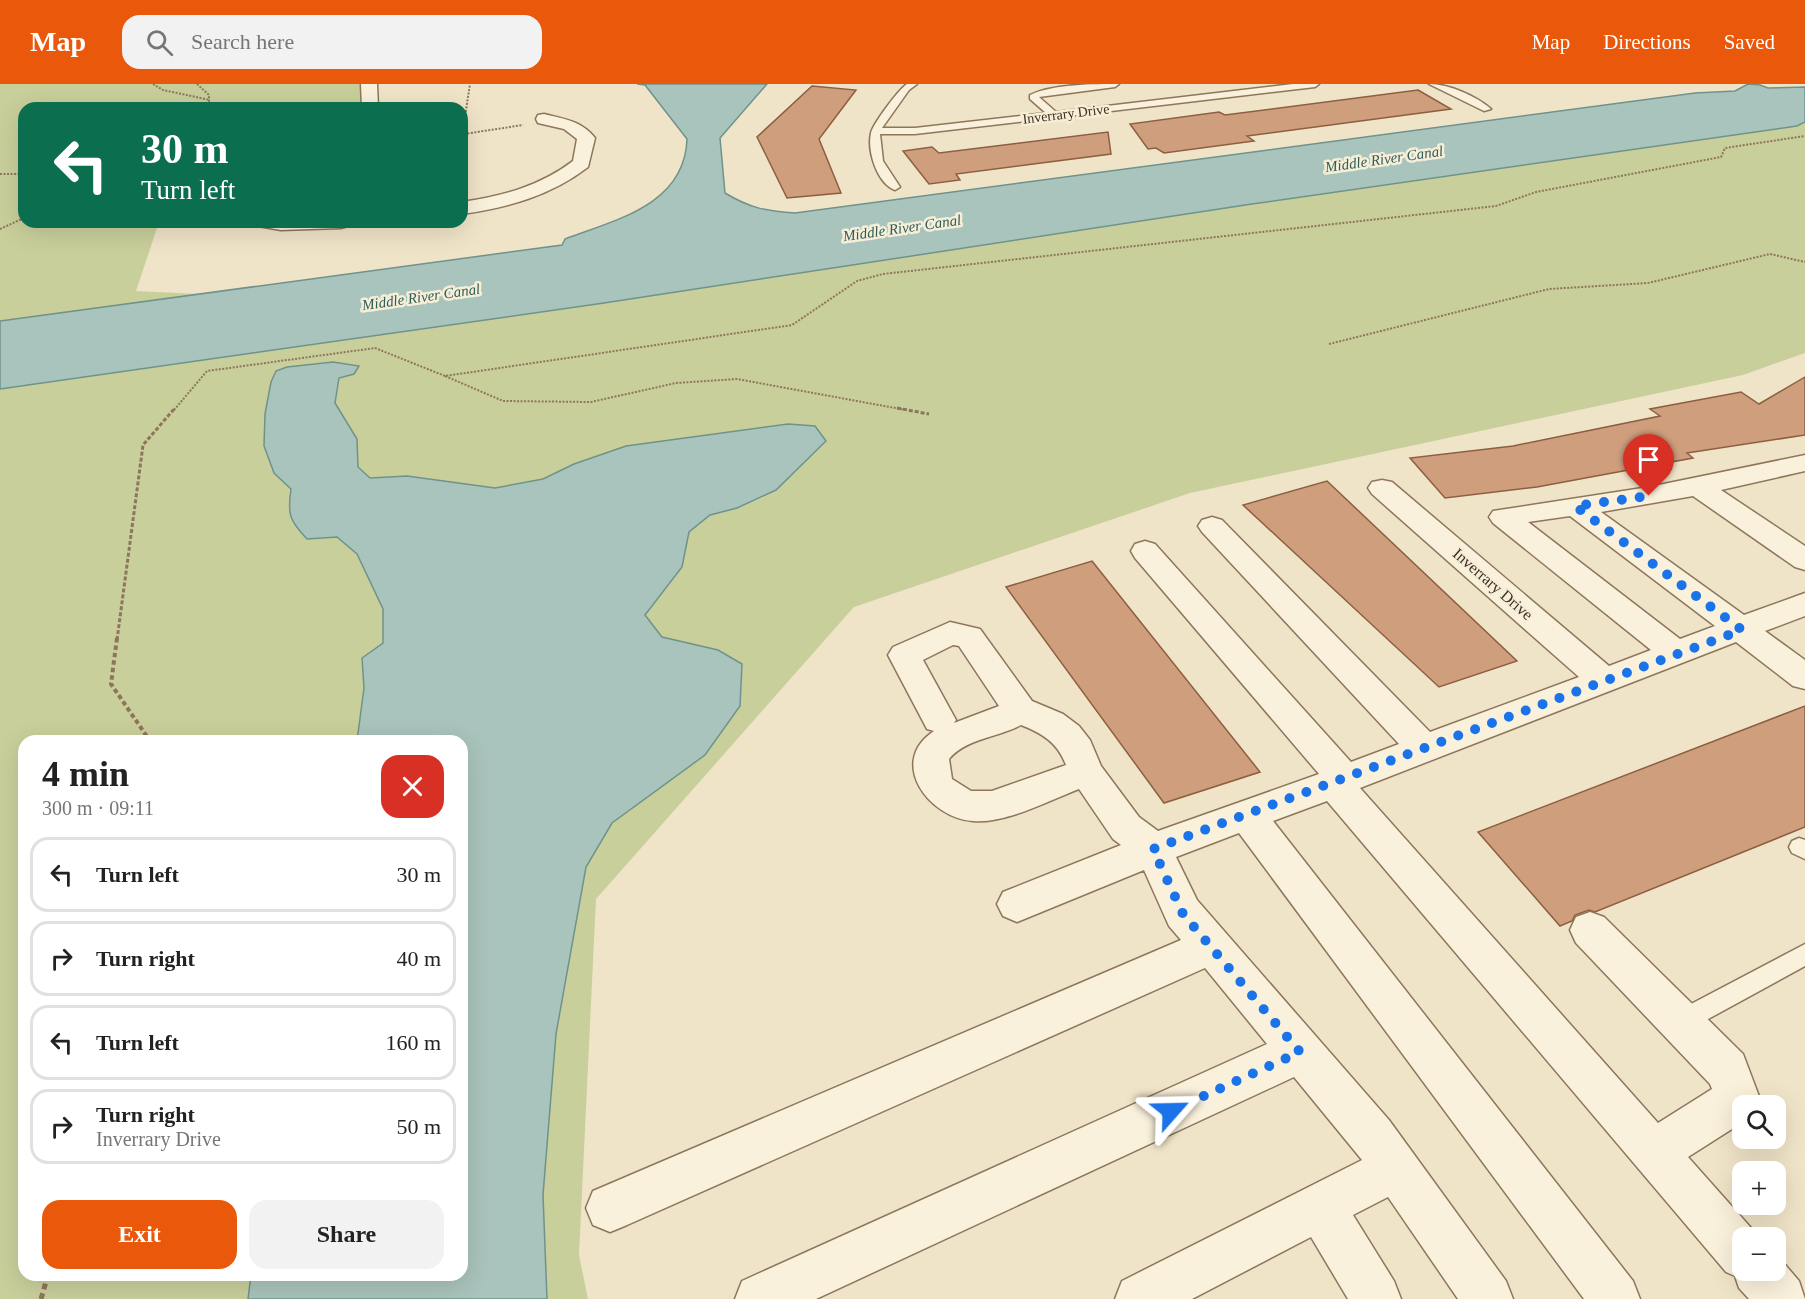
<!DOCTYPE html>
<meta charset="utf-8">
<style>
:root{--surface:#fff;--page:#f2f2f2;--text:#222;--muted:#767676;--line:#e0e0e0;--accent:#ea580c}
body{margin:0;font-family:Georgia,serif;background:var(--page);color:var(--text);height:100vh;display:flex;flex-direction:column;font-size:22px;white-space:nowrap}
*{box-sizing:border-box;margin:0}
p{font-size:20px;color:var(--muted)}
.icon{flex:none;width:33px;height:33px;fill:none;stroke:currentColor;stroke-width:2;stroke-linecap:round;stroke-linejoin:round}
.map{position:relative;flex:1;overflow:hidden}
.drawer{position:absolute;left:18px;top:651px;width:450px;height:546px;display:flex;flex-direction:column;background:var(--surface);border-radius:18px;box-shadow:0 6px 24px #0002}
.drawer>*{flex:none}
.hud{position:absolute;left:18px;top:18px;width:450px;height:126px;border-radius:18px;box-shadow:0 6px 24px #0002;background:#0b6e4f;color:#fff;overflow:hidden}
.tools{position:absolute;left:1732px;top:1011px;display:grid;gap:12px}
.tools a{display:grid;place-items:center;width:54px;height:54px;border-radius:12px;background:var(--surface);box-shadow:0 6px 24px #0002;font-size:30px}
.pin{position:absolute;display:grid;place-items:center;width:51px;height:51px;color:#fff;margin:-62px -26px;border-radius:50% 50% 50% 0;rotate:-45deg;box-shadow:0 0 6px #0007}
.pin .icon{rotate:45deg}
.me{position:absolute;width:66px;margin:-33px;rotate:65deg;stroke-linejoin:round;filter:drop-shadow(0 0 4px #0008)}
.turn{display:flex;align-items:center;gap:21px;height:126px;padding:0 24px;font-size:27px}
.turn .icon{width:78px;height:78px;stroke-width:2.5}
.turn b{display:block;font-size:42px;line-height:51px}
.round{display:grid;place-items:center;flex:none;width:63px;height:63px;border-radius:18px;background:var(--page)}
.overview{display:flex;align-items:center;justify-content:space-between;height:102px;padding:0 24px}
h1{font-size:36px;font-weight:800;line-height:45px}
.action{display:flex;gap:12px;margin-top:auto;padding:12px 24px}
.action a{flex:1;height:69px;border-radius:18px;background:var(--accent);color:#fff;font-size:24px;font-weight:800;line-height:69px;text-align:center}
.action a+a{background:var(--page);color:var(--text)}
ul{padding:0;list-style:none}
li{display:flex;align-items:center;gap:18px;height:75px;margin:0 12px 9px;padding:0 12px;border:3px solid var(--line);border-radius:18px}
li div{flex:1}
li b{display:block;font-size:22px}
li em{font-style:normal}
header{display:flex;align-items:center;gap:36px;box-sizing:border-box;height:84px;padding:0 30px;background:var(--accent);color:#fff}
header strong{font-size:28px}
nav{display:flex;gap:33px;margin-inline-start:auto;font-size:21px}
.search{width:420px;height:54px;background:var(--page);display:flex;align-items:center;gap:15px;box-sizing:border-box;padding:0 21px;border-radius:18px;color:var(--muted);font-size:22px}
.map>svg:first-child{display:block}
</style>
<header>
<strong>Map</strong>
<div class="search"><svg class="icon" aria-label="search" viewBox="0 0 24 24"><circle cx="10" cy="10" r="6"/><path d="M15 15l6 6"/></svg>Search here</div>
<nav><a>Map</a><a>Directions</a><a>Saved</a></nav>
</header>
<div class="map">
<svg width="1805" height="1215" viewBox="0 0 1805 1215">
<rect width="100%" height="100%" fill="#f0e4c8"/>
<g fill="#c9cf9b" fill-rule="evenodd">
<path d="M0,0H369L370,24H24V138H159L136,207L199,210L0,237Z"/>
<path d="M1805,38V269L1743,291L1190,409L854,523L596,815L579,1171L588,1215H0V305L604,219L1252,120L1797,42ZM24,657H462V1191H24Z"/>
</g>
<g fill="#a9c4bc" stroke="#6f938a" stroke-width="1.5">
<path d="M637,0H767L720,54L725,109C750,124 765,127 795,129L1695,9L1735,7L1748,0L1760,1L1768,4L1805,3V38L1797,42L1252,120L604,219L0,305V237L562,161L565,155C615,136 685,121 687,55L645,1Z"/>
<path d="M333,278L359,282L354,290L339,294L335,319L357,355L358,383L370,394L407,392L495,404L543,395L574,380L626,362L788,340L815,342L826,357L776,406L737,424L710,431L689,448L682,483L645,531L662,553L718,566L742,580L740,622L705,671L612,739L586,783L556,950L543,1111L547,1215H248L251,1191H462V657H357L364,604L362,574L383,559V525L357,470L337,453L307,455C290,437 287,431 291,405L274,389L264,362L265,330L271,298L276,287L287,283Z"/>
</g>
<g fill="#cf9f7d" stroke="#8d5f41" stroke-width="1.5">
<path d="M812,2L856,6L819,55L841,109L787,114L757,53Z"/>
<path d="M1418,6L1451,25L1247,52L1254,57L1164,69L1156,64L1148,65L1130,40L1219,28L1225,31Z"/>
<path d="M1108,48L1111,70L956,90L960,96L929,100L903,67L932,63L939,69Z"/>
<path d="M1805,293V351L1687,369L1693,374L1537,403L1445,414L1410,374L1513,362L1660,332L1650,325L1741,308L1759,320Z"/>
<path d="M1327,397L1517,577L1439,603L1243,421Z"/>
<path d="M1092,477L1260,688L1164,719L1006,503Z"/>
<path d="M1805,622V743L1595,828L1589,826L1575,831L1572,837L1560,842L1478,748Z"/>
</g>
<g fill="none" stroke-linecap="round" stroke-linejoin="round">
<g stroke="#8d765c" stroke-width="3">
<g id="service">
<path d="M907,0H917L909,6L882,44H915L1046,29L1030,15V11C1053,0 1093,0 1119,0L1115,3L1039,13L1056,28L1293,0H1319L1315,3L915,50H880L883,77L900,103L895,106C877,99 867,67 871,49C873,40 899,5 907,0Z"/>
<path d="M1429,0C1449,0 1476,12 1491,25L1484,27Z"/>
<path d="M1799,754L1805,756V775L1792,769L1789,763L1792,757Z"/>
<path d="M1805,860V882L1688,946L1680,949L1672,946L1668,938L1672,930Z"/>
</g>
</g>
<g stroke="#8d765c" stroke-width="3">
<g id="minor">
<path d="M361,0H377L378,24H362Z"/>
<path d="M544,30C564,35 582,37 595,54L588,83C550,112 509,123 462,130V118C503,112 540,102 573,77L577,55L564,45L538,39L536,35L538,31Z"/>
<path d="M255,138H351L348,142L341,144L281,146L258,142Z"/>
<path d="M1805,371V387L1721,406L1805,462V486L1795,483L1693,412L1601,428L1744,531L1805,509V532L1765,547L1805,576V605L1793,602L1736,558L1360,704L1658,1039L1712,1005L1710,1000L1576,859L1570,846L1576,833L1590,828L1604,833L1743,970L1760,1015L1758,1022H1743V1038L1688,1073L1760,1154H1743V1186H1776V1170L1799,1197L1805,1215H1749L1739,1204L1735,1192L1726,1188L1327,717L1273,737L1633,1197L1640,1215H1584L1239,749L1176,773L1197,816L1389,1036L1506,1197L1513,1215H1458L1388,1113L1353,1131L1394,1197L1401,1215H1348L1311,1153L1192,1215H1115L1122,1197L1362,1076L1294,993L816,1215H735L742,1197L1267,960L1205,884L627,1141L610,1148L593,1141L586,1124L593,1107L1181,856L1169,842L1144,786L1017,838L1003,832L997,820L1003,808L1121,761L1113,755L1079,705C1048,717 1005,740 973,737C929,734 887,678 934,647L927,645L888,571L893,563L950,538L980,545L1032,617L1063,630L1079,642L1090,656L1101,682L1139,733L1158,747L1319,690L1135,474L1131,467L1135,460L1145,457L1155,460L1351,678L1399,660L1202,448L1198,442L1202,436L1212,433L1222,436L1430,648L1579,593L1372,410L1368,404L1372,398L1382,396L1392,398L1609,582L1651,566L1493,439L1489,433L1493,427L1649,403ZM1570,432L1715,542L1680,555L1528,438ZM953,561L959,562L999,622L954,639L956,636L923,576ZM1021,641C1042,649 1058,659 1066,681L992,707H971L952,695L949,675C965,655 999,653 1021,641Z"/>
</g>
</g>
<g stroke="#8d765c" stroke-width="2" stroke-dasharray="2 1.5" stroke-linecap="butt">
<path d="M153,0L163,6L210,16"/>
<path d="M197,0L209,11V24"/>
<path d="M464,50L523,41"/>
<path d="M462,52L470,0"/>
<path d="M0,90H24"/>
<path d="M0,145L24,134"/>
<path d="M1329,260L1549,205L1648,199L1770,170L1805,178"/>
<path d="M174,326L207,287L375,264L445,292"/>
<path d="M906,326L737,295L676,299L591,318L503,317L445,292L792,241L857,197L883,190L1496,122L1536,108L1721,73L1725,64L1805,52"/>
</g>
<g stroke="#8d765c" stroke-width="3" stroke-dasharray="4 2" stroke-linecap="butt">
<path d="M897,324L929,330"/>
<path d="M117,556L143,361L175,324"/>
</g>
<path stroke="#8d765c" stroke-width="4" stroke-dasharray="4.5 3" stroke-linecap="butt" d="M117,554L111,600L150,657"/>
<path stroke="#8d765c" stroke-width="5" stroke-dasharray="6 4" stroke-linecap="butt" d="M41,1215L48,1191"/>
<use href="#service" fill="#faf1dc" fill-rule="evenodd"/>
<use href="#minor" fill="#faf1dc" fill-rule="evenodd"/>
</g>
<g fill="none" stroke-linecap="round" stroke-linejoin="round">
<path stroke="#1a73e8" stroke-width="10" stroke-dasharray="0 18" d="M1171,1027L1300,968L1183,830L1153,765L1742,546L1575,422L1649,412"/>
</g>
<g text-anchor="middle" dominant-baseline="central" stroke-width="5" stroke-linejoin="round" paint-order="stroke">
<g font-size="14" fill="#3d2e20" stroke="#f7eed8">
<text transform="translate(1066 30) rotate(-7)">Inverrary Drive</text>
</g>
<g font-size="15" font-style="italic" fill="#2f5d5a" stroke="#f7eed8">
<text transform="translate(1384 75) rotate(-8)">Middle River Canal</text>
<text transform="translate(902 144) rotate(-8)">Middle River Canal</text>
<text transform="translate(421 213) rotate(-8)">Middle River Canal</text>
</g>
<g font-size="16" fill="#3d2e20" stroke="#f7eed8">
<text transform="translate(1493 500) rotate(41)">Inverrary Drive</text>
</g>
</g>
</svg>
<div class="tools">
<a><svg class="icon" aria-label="search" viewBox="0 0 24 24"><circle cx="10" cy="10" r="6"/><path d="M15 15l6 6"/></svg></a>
<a>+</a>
<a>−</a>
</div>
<div class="pin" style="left:1649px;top:412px;background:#d93025"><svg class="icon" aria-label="arrive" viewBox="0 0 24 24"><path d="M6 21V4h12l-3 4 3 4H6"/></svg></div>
<svg class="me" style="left:1171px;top:1027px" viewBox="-20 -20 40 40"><path d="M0-17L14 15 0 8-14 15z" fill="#1a73e8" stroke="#fff" stroke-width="4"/></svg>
<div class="hud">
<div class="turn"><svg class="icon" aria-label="left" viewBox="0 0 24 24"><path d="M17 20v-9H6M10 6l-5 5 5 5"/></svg><div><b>30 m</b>Turn left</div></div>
</div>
<section class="drawer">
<div class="overview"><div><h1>4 min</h1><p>300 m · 09:11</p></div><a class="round" style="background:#d93025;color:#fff"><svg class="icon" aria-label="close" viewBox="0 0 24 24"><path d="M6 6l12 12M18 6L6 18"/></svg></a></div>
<ul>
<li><svg class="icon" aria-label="left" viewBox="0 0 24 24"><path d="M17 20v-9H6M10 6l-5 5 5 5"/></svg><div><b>Turn left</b></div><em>30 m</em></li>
<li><svg class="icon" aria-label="right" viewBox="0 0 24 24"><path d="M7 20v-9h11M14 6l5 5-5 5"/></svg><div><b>Turn right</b></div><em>40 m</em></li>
<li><svg class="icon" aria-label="left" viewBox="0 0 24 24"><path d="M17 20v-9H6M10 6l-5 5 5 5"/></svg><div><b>Turn left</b></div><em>160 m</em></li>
<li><svg class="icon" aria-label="right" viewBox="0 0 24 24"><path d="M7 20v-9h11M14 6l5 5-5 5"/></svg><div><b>Turn right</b><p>Inverrary Drive</p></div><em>50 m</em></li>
</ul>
<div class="action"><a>Exit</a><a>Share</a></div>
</section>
</div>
